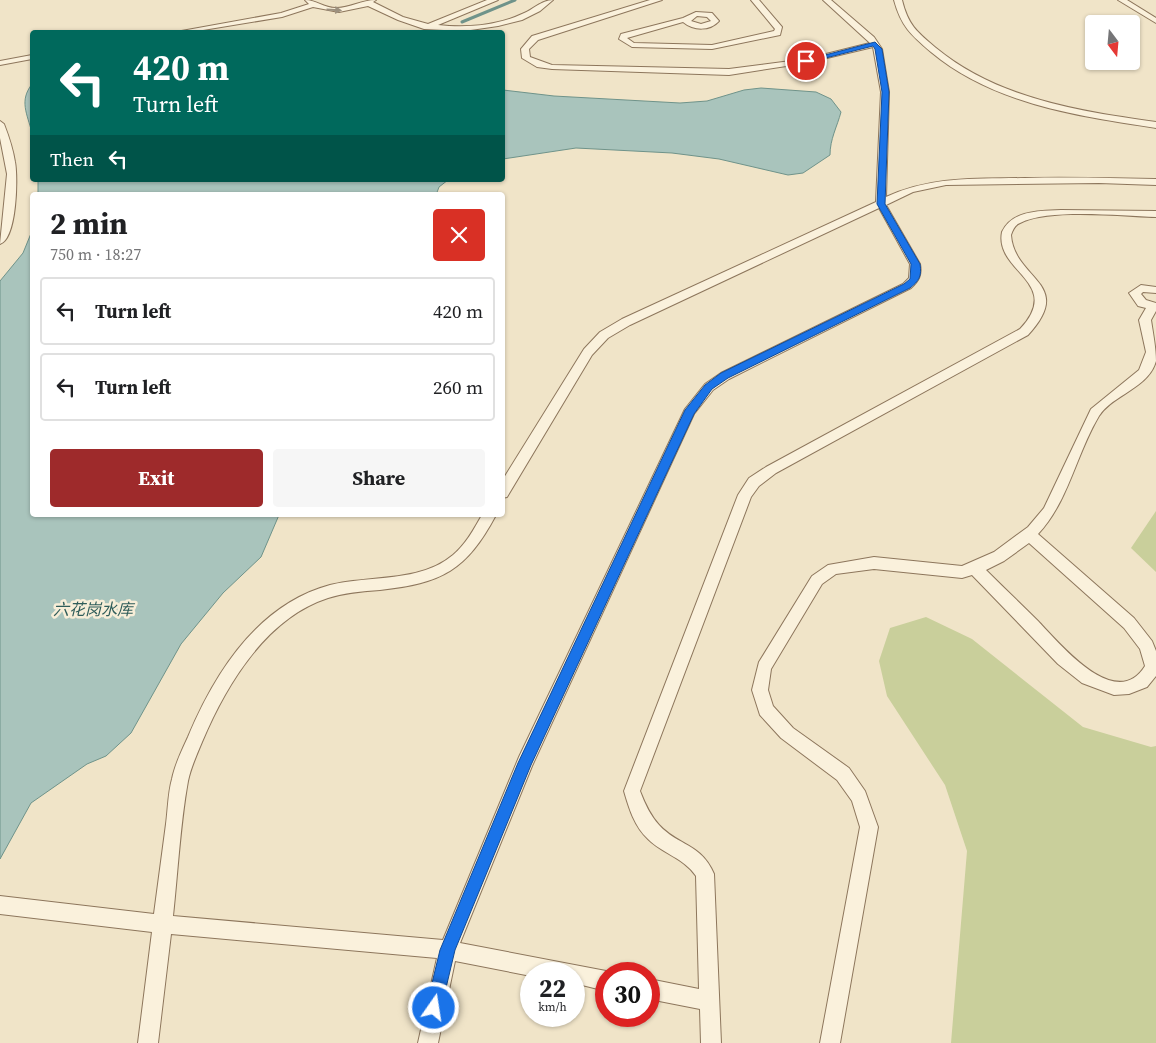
<!DOCTYPE html>
<meta charset="utf-8">
<style>
:root{--surface:#fff;--page:#f6f6f6;--text:#202124;--muted:#757577;--line:#e0e0e0;--accent:#9e2a2b}
body{margin:0;font-family:"Source Serif 4","Noto Sans SC",serif;background:var(--page);color:var(--text);height:100vh;display:flex;flex-direction:column;font-size:19px;white-space:nowrap}
*{box-sizing:border-box;margin:0}
p{font-size:16px;color:var(--muted)}
.icon{flex:none;width:28px;height:28px;fill:none;stroke:currentColor;stroke-width:2;stroke-linecap:round;stroke-linejoin:round}
.map{position:relative;flex:1;overflow:hidden}
.side{position:absolute;left:30px;top:192px;width:475px;height:325px;display:flex;flex-direction:column;background:var(--surface);border-radius:5px;box-shadow:0 1px 4px #0004}
.side>*{flex:none}
.guide{position:absolute;left:30px;top:30px;width:475px;height:152px;border-radius:5px;box-shadow:0 1px 4px #0004;background:#00695c;color:#fff;overflow:hidden}
.needle{width:32px;rotate:164deg}
.controls{position:absolute;left:1085px;top:15px;display:grid;gap:10px}
.controls a{display:grid;place-items:center;width:55px;height:55px;border-radius:5px;background:var(--surface);box-shadow:0 1px 4px #0004;font-size:25px}
.speed{position:absolute;left:520px;top:962px;display:flex;gap:10px;font-size:25px;font-weight:700;text-align:center}
.speed>*{display:grid;place-content:center;width:65px;height:65px;border-radius:50%;background:var(--surface);box-shadow:0 1px 4px #0004;line-height:1}
.speed small{font-size:12px;font-weight:400}
.speed .limit{border:8px solid #d22;background:#fff;color:#111}
.pin{position:absolute;display:grid;place-items:center;width:42px;height:42px;color:#fff;margin:-21px;border:2px solid #fff;border-radius:50%;box-shadow:0 1px 5px #0007}
.me{position:absolute;width:55px;margin:-28px;rotate:13deg;stroke-linejoin:round;filter:drop-shadow(0 0 4px #0008)}
.turn{display:flex;align-items:center;gap:18px;height:105px;padding:0 20px;font-size:22px}
.turn .icon{width:65px;height:65px;stroke-width:2.5}
.turn b{display:block;font-size:35px;line-height:42px}
.then{display:flex;align-items:center;height:48px;padding:0 20px;background:#0003;gap:10px;font-size:19px}
.round{display:grid;place-items:center;flex:none;width:52px;height:52px;border-radius:5px;background:var(--page)}
.headline{display:flex;align-items:center;justify-content:space-between;height:85px;padding:0 20px}
h1{font-size:30px;font-weight:700;line-height:38px}
.action{display:flex;gap:10px;margin-top:auto;padding:10px 20px}
.action a{flex:1;height:58px;border-radius:5px;background:var(--accent);color:#fff;font-size:20px;font-weight:700;line-height:58px;text-align:center}
.action a+a{background:var(--page);color:var(--text)}
ul{padding:0;list-style:none}
li{display:flex;align-items:center;gap:15px;height:68px;margin:0 10px 8px;padding:0 10px;border:2px solid var(--line);border-radius:5px}
li div{flex:1}
li b{display:block;font-size:19px}
li em{font-style:normal}
.map>svg:first-child{display:block}
</style>
<div class="map">
<svg width="1156" height="1043" viewBox="0 0 1156 1043">
<rect width="100%" height="100%" fill="#f0e4c8"/>
<g fill="#c9cf9b">
<path d="M1156,511V572L1131,548Z"/>
<path d="M926,617L972,639L1083,727L1151,747L1156,746V1043H951L967,851L945,785L887,696L879,661L890,628Z"/>
</g>
<g fill="#a9c4bc" stroke="#6f938a">
<path d="M32,84V133C27,113 19,101 32,84Z"/>
<path d="M761,88L816,92L831,99L841,112C837,127 830,139 830,155L803,173L788,175L719,159L672,153L576,148L503,159V90L554,96L680,103L707,101L744,90Z"/>
<path d="M38,180H448L439,187L436,195H38Z"/>
<path d="M32,231V515H279L261,557L223,593L181,644L131,733L106,756L87,764L31,803L0,859V281L23,253Z"/>
</g>
<g fill="none" stroke-linecap="round" stroke-linejoin="round">
<path stroke="#6f938a" stroke-width="3" d="M462,22L515,0"/>
<g stroke="#8d765c" stroke-width="2">
<g id="minor">
<path d="M305,0C316,0 324,8 336,8C350,8 362,0 376,0L373,2L403,17L428,24L487,0H498L438,25C465,28 497,26 522,14C533,10 541,0 553,0L540,11L522,20L498,26L464,31L424,29L398,20L368,6L339,12L313,7L282,17L191,32H176L281,13L309,4Z"/>
<path d="M650,0H662L538,40L529,49L530,57L552,65L729,69L806,59L870,43L823,0H831L874,37L882,49L889,92L886,197C932,176 976,179 1025,178C1069,177 1112,178 1156,179V185L1099,183L946,185L913,192L886,205L920,264C922,275 919,281 911,288L729,379L713,390L694,414L532,766L460,943L606,971L612,974H606V991L574,983V974H531V976L455,961L438,1043H418L437,958L171,934L158,1043H138L152,932L0,914V896L154,914C158,884 162,854 166,824C168,809 168,793 172,779C175,764 182,750 188,737C215,672 259,604 330,585C370,575 420,583 453,555C466,544 474,529 482,515H496C466,571 442,583 380,590C362,591 344,593 328,598C266,618 226,685 202,742C197,754 191,767 188,781C180,825 178,871 173,916L443,940L519,757L685,409L705,384L721,373L903,284L909,278L910,264L879,208L630,325L608,338L592,355L507,497L502,498V481L584,349L600,332L622,319L876,202L881,92L873,47L806,63L729,75L552,69L537,67L522,58L521,49L532,36Z"/>
<path d="M751,0H759L782,27L780,35L712,49L632,47L619,39L621,34L683,18L696,12L712,13L719,21C710,31 694,31 683,22L627,38L634,43L712,45L774,31L775,29ZM697,16L707,17L711,21L701,24L691,21Z"/>
<path d="M894,0H902C908,25 917,32 936,48C998,99 1079,111 1156,122V128C1078,116 993,104 931,52C911,35 901,26 894,0Z"/>
<path d="M1118,0H1127L1156,18V23Z"/>
<path d="M32,55V59L0,65V61Z"/>
<path d="M0,121L4,124C9,137 13,149 15,162C18,177 17,239 0,244L7,174L0,138Z"/>
<path d="M1061,210L1156,211V217C1122,216 1049,208 1020,223C1015,225 1013,229 1011,235C1014,280 1076,283 1028,335L776,473L759,486L751,497L640,791C645,804 650,815 659,825C678,846 701,843 714,874L721,1043H701L700,1009L649,999V979L699,989L696,876C684,858 663,854 648,839C634,826 629,808 624,791L738,495L749,478L766,467L1020,329C1064,282 994,272 1002,232C1012,210 1040,211 1061,210Z"/>
<path d="M1141,285L1156,287V293L1143,292L1141,294L1146,300L1156,303V311L1151,320C1153,333 1156,348 1156,361C1149,388 1112,395 1099,416C1076,454 1069,501 1038,534L1134,618L1152,641L1156,651V676L1147,687L1129,694L1114,695L1082,683L1058,664L972,575L962,578L874,569L836,574L822,584L771,669L768,690L773,706L793,728L849,768L865,791L878,827L840,1043H820L860,827L852,801L837,780L781,738L760,715L752,690L759,662L812,576L828,565L874,557L962,566L994,552L1028,527L1044,508L1091,409L1139,370L1146,352L1139,320L1146,308L1138,306L1129,293ZM1029,543L1124,628L1140,649L1145,666C1116,713 1059,643 1038,621C1021,604 1003,587 986,570L1004,561Z"/>
</g>
</g>
<use href="#minor" fill="#faf1dc" fill-rule="evenodd"/>
</g>
<defs><path id="oneway-solid" d="M-6-.8H1V-3.2L6.5 0L1 3.2V.8H-6Z" transform="scale(1.25)"/></defs>
<use fill="#9c907e" href="#oneway-solid" transform="translate(334 10) rotate(3)"/>
<path fill="#1a73e8" stroke="#114b97" d="M875,42L882,49L889,92L885,204L920,264C922,276 919,281 910,288L728,378L712,389L694,414L531,765L455,950L440,1013L434,1016L429,1013L426,1008L440,950L518,763L685,410L705,385L721,373L904,284L910,279L911,264L877,204L882,92L875,49L873,46L806,63L802,61Z"/>
<g text-anchor="middle" dominant-baseline="central" stroke-width="5" stroke-linejoin="round" paint-order="stroke">
<g font-size="16" font-style="italic" fill="#2f5d5a" stroke="#f7eed8">
<text x="93" y="609">六花岗水库</text>
</g>
</g>
</svg>
<div class="controls">
<a><svg class="needle" viewBox="-14 -14 28 28"><path d="M0-13l5 13h-10z" fill="#e53935"/><path d="M0 13l5-13h-10z" fill="#757577"/></svg></a>
</div>
<div class="speed"><div>22<small>km/h</small></div><div class="limit">30</div></div>
<div class="pin" style="left:806px;top:61px;background:#d93025"><svg class="icon" aria-label="arrive" viewBox="0 0 24 24"><path d="M6 21V4h12l-3 4 3 4H6"/></svg></div>
<svg class="me" style="left:434px;top:1008px" viewBox="-20 -20 40 40"><circle r="17" fill="#1a73e8" stroke="#fff" stroke-width="3"/><path d="M0-11L8 9 0 5-8 9z" fill="#fff"/></svg>
<div class="guide">
<div class="turn"><svg class="icon" aria-label="left" viewBox="0 0 24 24"><path d="M17 20v-9H6M10 6l-5 5 5 5"/></svg><div><b>420 m</b>Turn left</div></div>
<div class="then">Then<svg class="icon" aria-label="left" viewBox="0 0 24 24"><path d="M17 20v-9H6M10 6l-5 5 5 5"/></svg></div>
</div>
<section class="side">
<div class="headline"><div><h1>2 min</h1><p>750 m · 18:27</p></div><a class="round" style="background:#d93025;color:#fff"><svg class="icon" aria-label="close" viewBox="0 0 24 24"><path d="M6 6l12 12M18 6L6 18"/></svg></a></div>
<ul>
<li><svg class="icon" aria-label="left" viewBox="0 0 24 24"><path d="M17 20v-9H6M10 6l-5 5 5 5"/></svg><div><b>Turn left</b></div><em>420 m</em></li>
<li><svg class="icon" aria-label="left" viewBox="0 0 24 24"><path d="M17 20v-9H6M10 6l-5 5 5 5"/></svg><div><b>Turn left</b></div><em>260 m</em></li>
</ul>
<div class="action"><a>Exit</a><a>Share</a></div>
</section>
</div>
